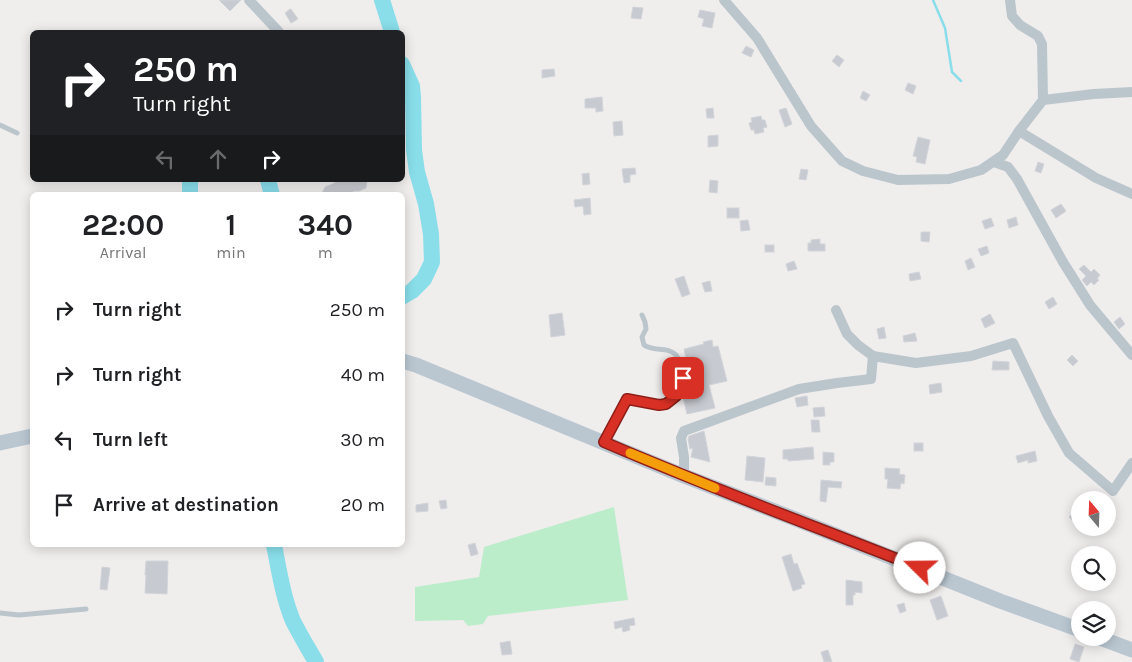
<!DOCTYPE html>
<style>
:root{--surface:#fff;--page:#f2f2f2;--text:#202124;--muted:#757577}
body{margin:0;font-family:Karla,sans-serif;background:var(--page);color:var(--text);height:100vh;display:flex;flex-direction:column;font-size:19px;white-space:nowrap}
*{box-sizing:border-box;margin:0}
p{font-size:16px;color:var(--muted)}
.icon{flex:none;width:28px;height:28px;fill:none;stroke:currentColor;stroke-width:2;stroke-linecap:round;stroke-linejoin:round}
.map{position:relative;flex:1;overflow:hidden}
.details{position:absolute;left:30px;top:192px;width:375px;height:355px;display:flex;flex-direction:column;background:var(--surface);border-radius:8px;box-shadow:0 2px 12px #0003}
.details>*{flex:none}
.banner{position:absolute;left:30px;top:30px;width:375px;height:152px;border-radius:8px;box-shadow:0 2px 12px #0003;background:#202124;color:#fff;overflow:hidden}
.needle{width:32px;rotate:341deg}
.controls{position:absolute;left:1071px;top:491px;display:grid;gap:10px}
.controls a{display:grid;place-items:center;width:45px;height:45px;border-radius:50%;background:var(--surface);box-shadow:0 2px 12px #0003;font-size:25px}
.pin{position:absolute;display:grid;place-items:center;width:42px;height:42px;color:#fff;margin:-21px;border-radius:10px;box-shadow:0 2px 8px #0006}
.me{position:absolute;width:55px;margin:-28px;rotate:292deg;stroke-linejoin:round;filter:drop-shadow(0 0 4px #0008)}
.turn{display:flex;align-items:center;gap:18px;height:105px;padding:0 20px;font-size:22px}
.turn .icon{width:65px;height:65px;stroke-width:2.5}
.turn b{display:block;font-size:35px;line-height:42px}
.lanes{display:flex;align-items:center;height:48px;padding:0 20px;background:#0003;justify-content:center;gap:25px;direction:ltr}
.lanes .off{opacity:.35}
.eta{display:flex;justify-content:space-evenly;align-items:center;height:85px;text-align:center}
.eta b{font-size:30px;font-weight:700;line-height:35px}
ul{padding:0;list-style:none}
li{display:flex;align-items:center;gap:15px;height:65px;padding:0 20px}
li div{flex:1}
li b{display:block;font-size:19px}
li em{font-style:normal}
.map>svg:first-child{display:block}
</style>
<div class="map">
<svg width="1132" height="662" viewBox="0 0 1132 662">
<rect width="100%" height="100%" fill="#f0eded"/>
<path fill="#bbedca" d="M614,507L628,600L488,616L483,624L468,626L463,620L415,621V587L479,577L484,547Z"/>
<g fill="none" stroke-linecap="round" stroke-linejoin="round">
<path stroke="#89deea" stroke-width="2.5" d="M933,0L945,28L952,72L961,81"/>
<g stroke="#89deea" stroke-width="16">
<path d="M382,0L392,32"/>
<path d="M402,64L412,86L413,97L414,150L417,172L426,204L431,234L432,262L424,279L412,291L402,297"/>
<path d="M190,180V195"/>
<path d="M268,180L272,195"/>
<path d="M274,545C279,570 283,597 293,621C300,635 308,648 316,662"/>
</g>
</g>
<g fill="#c7cad0" stroke="#d1d4d9">
<path d="M219,0H241L230,11Z"/>
<path d="M633,7L643,8L641,19L631,18Z"/>
<path d="M290,9H291L298,19L291,23L285,13Z"/>
<path d="M700,10L715,13L712,28L702,26L704,19L698,17Z"/>
<path d="M746,46L754,50L751,57L742,53Z"/>
<path d="M837,55L844,60L839,67L832,61Z"/>
<path d="M554,69L555,76L542,78V70Z"/>
<path d="M908,83L916,86L913,94L905,90Z"/>
<path d="M863,91L870,95L866,101L860,98Z"/>
<path d="M602,97L603,111L596,112V108H585V99Z"/>
<path d="M713,108L714,118H707L706,109Z"/>
<path d="M786,108L792,124L785,127L779,110Z"/>
<path d="M761,116L762,120H765L767,127L763,128L764,132L755,134L754,130H751L749,123L752,122L751,118Z"/>
<path d="M622,121L623,135L614,136L613,122Z"/>
<path d="M718,135V146L708,147V136Z"/>
<path d="M918,137L930,140L925,164L916,162L917,157L913,156Z"/>
<path d="M1038,162L1044,164L1041,173L1035,171Z"/>
<path d="M635,168L636,174L630,175V182L624,183L622,169Z"/>
<path d="M801,169L808,170L806,180L799,179Z"/>
<path d="M589,173L590,184L583,185L582,174Z"/>
<path d="M334,180H367L366,188L359,191H354L347,195H321L325,187L335,183Z"/>
<path d="M710,180L718,181L717,193L709,192Z"/>
<path d="M590,198L591,214L584,215L583,206L575,207L574,200Z"/>
<path d="M1061,204L1066,211L1056,218L1051,210Z"/>
<rect x="727" y="208" width="12" height="10"/>
<path d="M1016,217L1018,225L1009,228L1007,220Z"/>
<path d="M991,218L994,226L985,229L982,221Z"/>
<path d="M748,220L750,230L741,231L740,221Z"/>
<path d="M921,232H930L929,242L921,241Z"/>
<path d="M820,239V244H825V251H808V243H811V240Z"/>
<rect x="765" y="245" width="9" height="7"/>
<path d="M987,246L989,253L981,256L978,249Z"/>
<path d="M971,258L975,267L968,270L965,261Z"/>
<path d="M794,261L797,269L788,271L786,264Z"/>
<path d="M1084,265L1091,272L1094,269L1100,275L1097,279L1099,280L1094,285L1091,282L1087,286L1082,280L1086,276L1079,269Z"/>
<path d="M919,272L921,279L910,281L909,274Z"/>
<path d="M684,276L690,294L682,297L675,279Z"/>
<path d="M710,281L712,291L705,292L702,283Z"/>
<path d="M1053,297L1057,304L1049,309L1045,302Z"/>
<path d="M562,313L565,335L551,337L549,315Z"/>
<path d="M990,314L995,323L985,328L981,319Z"/>
<path d="M1120,317L1125,324L1119,329L1114,322Z"/>
<path d="M884,327L886,338L879,339L877,329Z"/>
<path d="M915,333L917,341L904,342L903,336Z"/>
<path d="M712,340L713,347L718,346L727,381L709,385L715,408L687,414L683,397L694,394L684,349L704,344L703,342Z"/>
<path d="M1072,355L1078,361L1073,366L1067,360Z"/>
<path d="M993,361L1009,362V370H992Z"/>
<path d="M941,383L942,392L930,394L929,385Z"/>
<path d="M807,396L808,405L797,407L795,398Z"/>
<path d="M824,407L825,416L814,417L813,408Z"/>
<path d="M811,420H819L820,432H812Z"/>
<path d="M704,431L710,462L691,457L693,448L690,449L688,439L689,436Z"/>
<rect x="914" y="443" width="9" height="8"/>
<path d="M813,447L814,459L788,461V459H783V450Z"/>
<path d="M1035,451L1037,461L1028,463V460L1018,463L1016,456Z"/>
<path d="M823,452L834,453V462H830V465H823Z"/>
<path d="M747,456L765,458L763,482L745,480Z"/>
<path d="M885,468L900,469L899,474L905,475L904,484L901,483L900,489L887,488L888,479H885Z"/>
<path d="M766,477L776,478V486L765,485Z"/>
<path d="M821,480L842,482L841,488L828,487L826,502L820,501Z"/>
<path d="M446,500L447,508L441,509L439,501Z"/>
<path d="M428,503V511L416,512V505Z"/>
<path d="M1080,506V518L1075,523L1069,517Z"/>
<path d="M475,543L478,554L471,556L468,545Z"/>
<path d="M791,554L794,564L797,563L805,584L801,585L802,588L793,591L782,557Z"/>
<path d="M146,561H168L167,594L145,593L146,575H145Z"/>
<path d="M102,567L110,568L107,590L100,589Z"/>
<path d="M846,580L862,582V593L855,592V595H853V605H846Z"/>
<path d="M941,596L948,616L937,620L930,600Z"/>
<path d="M904,603L906,611L900,613L897,605Z"/>
<path d="M634,618L635,625L629,626L630,630L623,632L622,627L615,629L614,622Z"/>
<path d="M510,641L512,654L502,655L500,643Z"/>
<path d="M1075,644L1084,647L1079,662L1070,659Z"/>
<path d="M828,650L832,662H824L821,652Z"/>
</g>
<g fill="none" stroke-linecap="round" stroke-linejoin="round">
<g stroke="#bbc6cc" stroke-width="5">
<path d="M0,125L17,133"/>
<path d="M604,442L627,399C636,401 652,406 661,405C668,404 680,395 682,388C685,381 681,361 676,355C667,346 654,352 644,345L642,337L646,329L645,322L642,315"/>
<path d="M0,613L19,615L86,609"/>
</g>
<g stroke="#bbc6cc" stroke-width="10">
<path d="M249,0L279,32"/>
<path d="M724,0L757,38L811,126L842,161L863,171L898,180L949,179L981,170L1003,155L1019,131L1043,100L1042,44L1038,36L1020,25L1012,16L1010,0"/>
<path d="M1043,100L1094,94L1132,92"/>
<path d="M1019,131L1096,178L1132,194"/>
<path d="M994,162L1008,167L1017,179L1063,262L1090,305L1132,355"/>
<path d="M836,310L847,334L858,345L873,356L916,363L971,356L1013,343L1048,416L1069,453L1113,491L1132,463"/>
<path d="M684,476V457L681,438L684,431L799,389L837,383L871,379L873,356"/>
</g>
<g stroke="#bac7d1" stroke-width="15">
<path d="M402,361L416,365L684,476L798,520L1000,601L1080,630"/>
<path d="M0,443L32,436"/>
<path d="M1100,638L1132,650"/>
</g>
</g>
<g fill="none" stroke-linecap="round" stroke-linejoin="round">
<g stroke="#8d1f18" stroke-width="12">
<path id="route" d="M683,378L682,389L676,396L666,404L659,405L627,399L604,442C708,487 814,526 920,568"/>
</g>
<use href="#route" stroke="#d93025" stroke-width="9"/>
<path stroke="#f59e0b" stroke-width="9" d="M630,453L715,488"/>
</g>
</svg>
<div class="controls">
<a><svg class="needle" viewBox="-14 -14 28 28"><path d="M0-13l5 13h-10z" fill="#e53935"/><path d="M0 13l5-13h-10z" fill="#757577"/></svg></a>
<a><svg class="icon" aria-label="search" viewBox="0 0 24 24"><circle cx="10" cy="10" r="6"/><path d="M15 15l6 6"/></svg></a>
<a><svg class="icon" aria-label="layers" viewBox="0 0 24 24"><path d="M12 4l9 5-9 5-9-5zM3 14l9 5 9-5"/></svg></a>
</div>
<div class="pin" style="left:683px;top:378px;background:#d93025"><svg class="icon" aria-label="arrive" viewBox="0 0 24 24"><path d="M6 21V4h12l-3 4 3 4H6"/></svg></div>
<svg class="me" style="left:920px;top:568px" viewBox="-20 -20 40 40"><circle r="19" fill="#fff"/><path d="M0-13L10 11 0 6-10 11z" fill="#d93025"/></svg>
<div class="banner">
<div class="turn"><svg class="icon" aria-label="right" viewBox="0 0 24 24"><path d="M7 20v-9h11M14 6l5 5-5 5"/></svg><div><b>250 m</b>Turn right</div></div>
<div class="lanes"><svg class="icon off" aria-label="left" viewBox="0 0 24 24"><path d="M17 20v-9H6M10 6l-5 5 5 5"/></svg><svg class="icon off" aria-label="ahead" viewBox="0 0 24 24"><path d="M12 20V5M6 11l6-6 6 6"/></svg><svg class="icon" aria-label="right" viewBox="0 0 24 24"><path d="M7 20v-9h11M14 6l5 5-5 5"/></svg></div>
</div>
<section class="details">
<div class="eta">
<div><b>22:00</b><p>Arrival</p></div>
<div><b>1</b><p>min</p></div>
<div><b>340</b><p>m</p></div>
</div>
<ul>
<li><svg class="icon" aria-label="right" viewBox="0 0 24 24"><path d="M7 20v-9h11M14 6l5 5-5 5"/></svg><div><b>Turn right</b></div><em>250 m</em></li>
<li><svg class="icon" aria-label="right" viewBox="0 0 24 24"><path d="M7 20v-9h11M14 6l5 5-5 5"/></svg><div><b>Turn right</b></div><em>40 m</em></li>
<li><svg class="icon" aria-label="left" viewBox="0 0 24 24"><path d="M17 20v-9H6M10 6l-5 5 5 5"/></svg><div><b>Turn left</b></div><em>30 m</em></li>
<li><svg class="icon" aria-label="arrive" viewBox="0 0 24 24"><path d="M6 21V4h12l-3 4 3 4H6"/></svg><div><b>Arrive at destination</b></div><em>20 m</em></li>
</ul>
</section>
</div>
